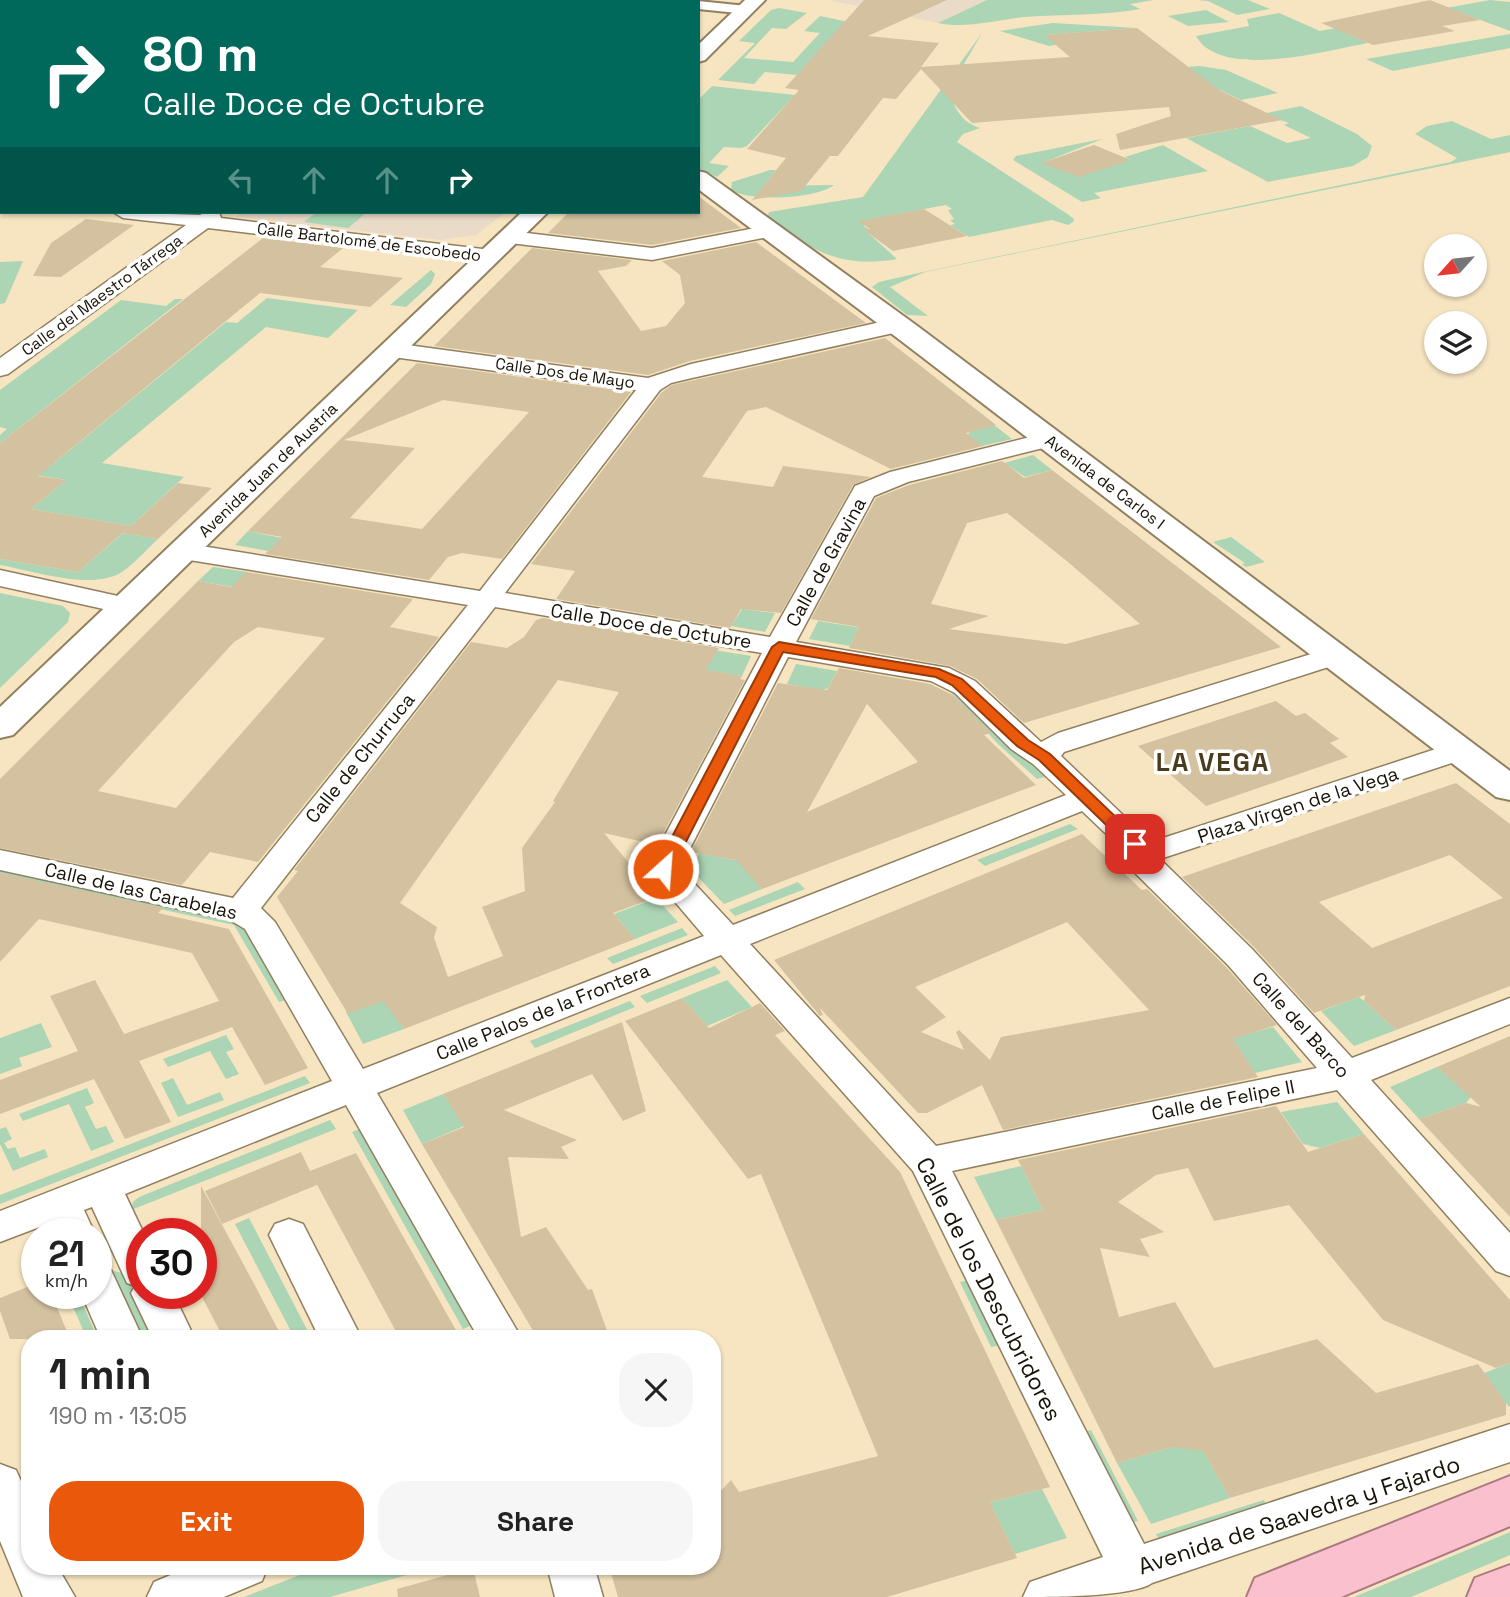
<!DOCTYPE html>
<meta charset="utf-8">
<style>
:root{--surface:#fff;--page:#f6f6f6;--text:#222;--muted:#767676;--accent:#ea580c}
body{margin:0;font-family:"Space Grotesk",sans-serif;background:var(--page);color:var(--text);height:100vh;display:flex;flex-direction:column;font-size:26px;white-space:nowrap}
*{box-sizing:border-box;margin:0}
p{font-size:23px;color:var(--muted)}
.icon{flex:none;width:38px;height:38px;fill:none;stroke:currentColor;stroke-width:2;stroke-linecap:round;stroke-linejoin:round}
.map{position:relative;flex:1;overflow:hidden}
.details{position:absolute;left:21px;top:1330px;width:700px;height:245px;display:flex;flex-direction:column;background:var(--surface);border-radius:28px;box-shadow:0 2px 5px #0004}
.details>*{flex:none}
.guide{position:absolute;left:0px;top:0px;width:700px;height:214px;box-shadow:0 2px 5px #0004;background:#00695c;color:#fff;overflow:hidden}
.needle{width:46px;rotate:243deg}
.buttons{position:absolute;left:1424px;top:234px;display:grid;gap:14px}
.buttons a{display:grid;place-items:center;width:63px;height:63px;border-radius:50%;background:var(--surface);box-shadow:0 2px 5px #0004;font-size:35px}
.speed{position:absolute;left:21px;top:1218px;display:flex;gap:14px;font-size:35px;font-weight:700;text-align:center}
.speed>*{display:grid;place-content:center;width:91px;height:91px;border-radius:50%;background:var(--surface);box-shadow:0 2px 5px #0004;line-height:1}
.speed small{font-size:18px;font-weight:400}
.speed .limit{border:10px solid #d22;background:#fff;color:#111}
.pin{position:absolute;display:grid;place-items:center;width:60px;height:60px;color:#fff;margin:-30px;border-radius:14px;box-shadow:0 4px 10px #0006}
.me{position:absolute;width:77px;margin:-38px;rotate:26deg;stroke-linejoin:round;filter:drop-shadow(0 0 5px #0008)}
.turn{display:flex;align-items:center;gap:24px;height:147px;padding:0 28px;font-size:32px}
.turn .icon{width:91px;height:91px;stroke-width:2.5}
.turn b{display:block;font-size:49px;line-height:60px}
.lanes{display:flex;align-items:center;height:66px;padding:0 28px;background:#0003;justify-content:center;gap:35px;direction:ltr}
.lanes .off{opacity:.35}
.round{display:grid;place-items:center;flex:none;width:74px;height:74px;border-radius:28px;background:var(--page)}
.summary{display:flex;align-items:center;justify-content:space-between;height:119px;padding:0 28px}
h1{font-size:42px;font-weight:700;line-height:52px}
.primary-button{display:flex;gap:14px;margin-top:auto;padding:14px 28px}
.primary-button a{flex:1;height:80px;border-radius:28px;background:var(--accent);color:#fff;font-size:28px;font-weight:700;line-height:80px;text-align:center}
.primary-button a+a{background:var(--page);color:var(--text)}
.map>svg:first-child{display:block}
</style>
<div class="map">
<svg width="1510" height="1597" viewBox="0 0 1510 1597">
<rect width="100%" height="100%" fill="#f7e5c2"/>
<g fill="#eadac8">
<path d="M829,0H987L938,23Z"/>
<path d="M243,212H506L476,235L441,240L235,217Z"/>
</g>
<g fill="#abd5b4">
<path d="M987,0H1154L1130,4L1140,9C1102,16 1064,14 1025,17C996,20 967,29 938,23Z"/>
<path d="M1197,0H1248L1270,9L1237,15L1208,1Z"/>
<path d="M1490,0L1510,2V31L1459,12L1343,32L1368,43C1328,50 1221,81 1196,36L1249,26L1247,19L1279,13L1320,31Z"/>
<path d="M779,8L807,13L786,29L772,28L744,58L793,62L820,33L804,31L820,16L858,24L829,78L765,72L754,84L718,80L755,43L739,41L771,10Z"/>
<path d="M1206,10L1229,22L1188,26L1168,16Z"/>
<path d="M1053,23L1137,28L1046,35L1056,45L1049,46L1000,31Z"/>
<path d="M982,33L949,90C954,108 961,122 980,128L963,134L957,142L1069,215L1074,219L1073,222L1068,225L1052,220L969,237L950,225L955,224L950,220L954,219L948,210L952,209L946,205L865,220L864,226L870,230L866,231L897,259C842,269 809,251 768,216L769,212L863,197Z"/>
<path d="M1510,34V48L1393,71L1366,59Z"/>
<path d="M1200,66L1226,70L1278,93L1241,100L1220,90L1052,77Z"/>
<path d="M712,86L795,95L747,146L741,148L724,147L709,163L729,166L717,177L698,168V100Z"/>
<path d="M1301,106L1357,134L1372,146L1368,157L1353,166L1268,182L1186,138L1250,126L1287,143L1311,138L1284,125L1289,123L1262,114Z"/>
<path d="M1452,121L1491,139L1510,135V152L925,272L890,287L928,316L907,315L872,287L879,282L923,272L1451,162L1457,158L1415,134L1427,126Z"/>
<path d="M1102,139L1042,163L1130,160L1125,157L1163,145L1208,171L1094,193L1101,198L1082,202L1013,160L1016,156Z"/>
<path d="M770,170H776L764,186L834,185C816,199 751,202 731,190L732,182Z"/>
<path d="M317,212H367L348,228L304,222Z"/>
<path d="M23,261L5,303L0,304V262Z"/>
<path d="M431,270L435,274L431,284L406,307L390,305Z"/>
<path d="M267,298L358,310L328,338L266,327L102,463L184,477L131,526L31,509L66,480L0,469V455L54,463L226,322L237,323Z"/>
<path d="M175,299H183L0,443V435L7,429L0,427V390L121,300L166,306Z"/>
<path d="M994,425L1012,439L982,446L968,435L969,432Z"/>
<path d="M1033,455L1052,470L1025,477L1004,463Z"/>
<path d="M248,531L282,538L268,551L235,545Z"/>
<path d="M123,533L158,539C146,550 135,563 122,572C93,591 33,571 0,565V559L78,572Z"/>
<path d="M1231,537L1265,562L1246,567L1242,564L1245,563L1213,542Z"/>
<path d="M213,567L248,572L233,587L198,581Z"/>
<path d="M0,593L63,606L70,613L68,622L0,688Z"/>
<path d="M742,609L775,613L765,632L731,626Z"/>
<path d="M818,621L856,627H859L850,646L809,639Z"/>
<path d="M714,650L751,656L742,676L704,670Z"/>
<path d="M796,664L837,671L828,688L823,690L787,684Z"/>
<path d="M944,685L957,688L1045,777L1037,779L999,745Z"/>
<path d="M1070,824L1078,829L985,866L977,860Z"/>
<path d="M699,853L740,861L762,889L724,904L692,871Z"/>
<path d="M0,869L241,921L290,999L279,1002L234,925L0,875Z"/>
<path d="M798,882L805,889L735,916L729,910Z"/>
<path d="M656,898L678,922L635,939L614,914Z"/>
<path d="M682,928L688,935L613,964L607,958Z"/>
<path d="M715,966L721,973L647,1003L640,996Z"/>
<path d="M727,980L752,1007L707,1026L682,998Z"/>
<path d="M1359,997L1364,1001L1396,1030L1354,1046L1321,1011Z"/>
<path d="M383,999L404,1029L363,1044L346,1012Z"/>
<path d="M630,1001L635,1007L538,1047L535,1048L530,1041Z"/>
<path d="M41,1023L52,1047L19,1058L22,1066L0,1074V1038Z"/>
<path d="M1273,1027L1302,1062L1255,1073L1232,1038Z"/>
<path d="M226,1035L234,1049L226,1052L239,1074L226,1079L210,1051L168,1067L163,1059Z"/>
<path d="M1437,1067L1471,1097L1466,1103L1419,1119L1390,1087Z"/>
<path d="M305,1076L310,1083L0,1204V1195Z"/>
<path d="M173,1078L187,1105L220,1092L224,1100L178,1117L161,1083Z"/>
<path d="M87,1088L94,1103L85,1107L96,1129L106,1126L114,1142L91,1151L69,1104L23,1121L19,1114Z"/>
<path d="M443,1094L464,1126L422,1144L403,1110Z"/>
<path d="M1337,1102L1364,1134L1320,1148L1303,1144L1281,1112Z"/>
<path d="M330,1120L336,1129L131,1210L133,1202L139,1197Z"/>
<path d="M6,1127L12,1139L4,1143L8,1149L15,1147L20,1158L45,1149L48,1157L13,1171L0,1144V1129Z"/>
<path d="M362,1128L474,1324L463,1329L352,1132Z"/>
<path d="M1021,1166L1043,1210L996,1220L974,1177Z"/>
<path d="M249,1218L312,1339H295L235,1224Z"/>
<path d="M114,1271L126,1274L155,1339H135L110,1276Z"/>
<path d="M970,1280L1001,1345L991,1347L960,1282Z"/>
<path d="M67,1293H78L98,1339H87Z"/>
<path d="M1510,1363V1406L1509,1407L1484,1373Z"/>
<path d="M1091,1430L1138,1521L1127,1524L1082,1433Z"/>
<path d="M1172,1447H1201L1230,1498L1151,1524L1117,1463Z"/>
<path d="M1042,1489L1067,1538L1015,1554L990,1502Z"/>
<path d="M1264,1500L1269,1510L1161,1543L1156,1534Z"/>
<path d="M1510,1532V1555L1411,1597H1354Z"/>
<path d="M323,1566H438L330,1597H244Z"/>
</g>
<g fill="#d3c19f" fill-rule="evenodd">
<path d="M864,0H947L868,36L939,43L921,67L1070,57L1044,35L1137,28L1219,90L1282,120L1120,150L1116,134L1171,116L1169,107L972,123L921,69L896,99L883,98L838,156H830L801,191L752,200L786,158L747,149L799,90L785,88Z"/>
<path d="M1430,0L1480,20L1442,26L1455,31L1373,45L1321,23Z"/>
<path d="M1094,145L1131,160L1079,177L1041,163Z"/>
<path d="M698,196L741,228L652,245L548,233L569,212H698Z"/>
<path d="M924,209L967,236L893,251L864,230L870,229L858,221Z"/>
<path d="M86,219L134,225L61,277L33,276L51,243Z"/>
<path d="M263,238L343,248L320,267L403,278L370,307L260,293L38,476L66,480L31,509L131,526L178,483L212,488L158,539L123,533L127,529L78,572L0,559V443Z"/>
<path d="M756,242L866,323L690,361L648,375L434,346L532,248L632,260L626,266L598,271L641,331L666,326L685,303L680,275L662,261Z"/>
<path d="M885,338L996,425L966,433L983,446L891,469L766,407L747,411L702,477L773,487L783,466L871,477L853,485L781,613L741,609L730,628L556,599L575,571L531,564L662,392L672,385Z"/>
<path d="M417,363L631,392L502,559L462,553L448,557L429,580L265,554L282,537L248,531ZM443,400L529,412L422,529L350,518L415,448L344,440Z"/>
<path d="M1002,461L1024,478L1052,470L1281,647L1024,723L977,679L950,666L849,648L859,627L811,619L876,498L909,485ZM1007,513L1068,562L1140,624L1066,644L949,629L989,616L931,604L967,523Z"/>
<path d="M246,572L413,599L390,627L439,637L258,862L210,852L182,885L0,848V779L198,581L231,587ZM258,627L325,638L176,808L98,791L234,642Z"/>
<path d="M543,618L719,648L706,670L742,676L740,679L745,680L657,845L604,833L657,897L613,913L635,939L404,1029L383,1001L348,1014L277,897L298,871L294,870L471,642L507,648L524,637L536,620ZM558,680L619,692L553,801L555,802L522,848L525,891L482,907L503,956L448,977L434,938L437,927L400,903Z"/>
<path d="M839,668L930,684L953,695L991,733L984,735L1036,785L762,889L736,860L691,852L778,683L827,690ZM867,704L918,762L807,812Z"/>
<path d="M1276,701L1296,716L1305,713L1339,739L1330,743L1348,757L1206,806L1138,746Z"/>
<path d="M1456,783L1510,824V986L1396,1030L1364,1001L1365,995L1314,1013L1254,947L1182,877ZM1450,855L1503,898L1372,948L1319,902Z"/>
<path d="M1082,834L1142,890L1147,889L1226,967L1277,1025L1233,1039L1258,1077L1003,1130L982,1085L927,1113H918L820,1008L823,1015L820,1016L774,960ZM1067,922L1149,1010L1001,1037L990,1060L959,1030L956,1032L964,1050L921,1032L946,1017L915,987Z"/>
<path d="M0,873L163,908L158,913L229,929L308,1068L265,1085L232,1027L139,1061L171,1122L125,1139L94,1079L0,1114V1080L78,1051L50,996L95,980L124,1034L219,1001L192,953L39,919L0,962Z"/>
<path d="M682,998L709,1028L760,1003L785,1031L775,1035L900,1172L1050,1487L990,1502L1017,1558L887,1597H618L609,1566H712V1500L731,1480L739,1492L878,1456L761,1174L748,1179L625,1021Z"/>
<path d="M622,1022L646,1111L623,1121L592,1074L504,1110L577,1140L561,1147L569,1159L508,1157L521,1237L546,1227L588,1290L592,1289L610,1339H538L422,1144L464,1127L443,1094Z"/>
<path d="M1510,1036V1217L1419,1119L1466,1103L1481,1107L1437,1067Z"/>
<path d="M1276,1106L1308,1152L1364,1134L1510,1300V1363L1496,1368L1383,1320L1289,1205L1214,1221L1188,1168L1156,1175L1118,1202L1164,1232L1140,1239L1150,1257L1100,1248L1119,1317L1175,1302L1214,1368L1317,1339L1376,1393L1478,1364L1506,1402V1415L1230,1498L1203,1451L1172,1447L1117,1463L996,1220L1043,1210L1018,1160Z"/>
<path d="M301,1152L310,1171L356,1153L461,1339H400L314,1179L317,1185L222,1224L205,1191Z"/>
<path d="M201,1186L252,1280L283,1339H224L201,1295Z"/>
<path d="M37,1283V1293H51L70,1339H10L0,1311V1298Z"/>
<path d="M473,1568L480,1597H398L397,1589Z"/>
</g>
<g fill="none" stroke-linecap="round" stroke-linejoin="round">
<g stroke="#918060" stroke-width="4">
<g id="pedestrian">
<path d="M273,0H295L296,2H273Z"/>
<path d="M353,0H366L352,2Z"/>
<path d="M636,0H665L666,2H637Z"/>
<path d="M698,1L747,6L753,10L747,14L698,9Z"/>
</g>
</g>
<g stroke="#918060" stroke-width="3">
<g id="minor">
<path d="M483,0H499L481,2Z"/>
<path d="M0,131H2L0,142Z"/>
<path d="M0,190L2,191V203L0,202Z"/>
<path d="M113,212L200,215L205,212H219L221,218L491,250L501,256L491,262L208,228L8,374L0,376V358L186,225L123,218Z"/>
<path d="M771,225L778,227L781,231L778,235L652,260L510,243L500,237L510,231L652,248Z"/>
<path d="M899,318L910,325L907,330L692,378L671,383L660,390L505,593L770,637L855,486L890,472L1050,432L1059,434L1062,439L1059,444L908,482L874,496L796,642L949,668L975,681L1041,742L1058,733L1324,650L1334,647L1344,650L1348,656L1344,662L1064,752L1061,756L1146,837L1157,840L1448,745L1459,742L1470,745L1474,751L1470,757L1160,859L1252,949L1352,1058L1510,998V1024L1371,1080L1510,1233V1276L1496,1271L1337,1090L952,1171L1144,1544L1510,1424V1462L1152,1583C1133,1597 1052,1597 1023,1597L1030,1582L1103,1557L913,1171L721,955L377,1093L522,1339H479L346,1105L125,1194L144,1234L142,1293H173L195,1339H153L131,1293L135,1286L127,1283L92,1207L84,1210L95,1234H55L50,1223L0,1242V1211L332,1081L245,929L230,920L0,870V850L233,898L468,605L183,559L174,557L170,551L174,545L183,543L480,591L636,390L393,357L382,350L385,345L393,343L648,378L691,364ZM495,607L762,653L647,869L704,936L363,1069L275,922L261,908ZM788,657L931,681L955,693L1011,749L1033,764L1066,795L733,925L680,868ZM1082,811L1122,849L1136,874L1228,965L1317,1068L936,1146L750,944Z"/>
<path d="M0,570L136,600L140,606L136,612L126,614L0,586Z"/>
<path d="M289,1219L303,1224L362,1339H320L269,1235L275,1224Z"/>
<path d="M96,1265L111,1270L143,1339H101L81,1293H96Z"/>
<path d="M0,1464L16,1470L30,1501V1566H57L75,1597H23L0,1541Z"/>
<path d="M192,1566H268L262,1581L224,1597H147L154,1582Z"/>
<path d="M547,1566H594L603,1597H555Z"/>
</g>
</g>
<g stroke="#918060" stroke-width="4">
<g id="secondary">
<path d="M745,0H765L705,60L698,62V45Z"/>
<path d="M698,171L706,173L916,325L1510,771V800L1496,797L896,337L698,189Z"/>
<path d="M522,212H548L13,735L0,738V707Z"/>
</g>
</g>
<g stroke="#ab7980" stroke-width="4">
<g id="primary">
<path d="M179,0H200L178,2Z"/>
<path d="M218,0H237L217,2Z"/>
<rect x="0" y="48" width="2" height="12"/>
</g>
</g>
<g stroke="#ab7980" stroke-width="4">
<g id="trunk">
<path d="M1510,1476V1526L1341,1597H1247L1255,1578Z"/>
<path d="M1510,1565V1597H1467L1475,1578Z"/>
</g>
</g>
<use href="#pedestrian" fill="#fff" fill-rule="evenodd"/>
<use href="#minor" fill="#fff" fill-rule="evenodd"/>
<use href="#secondary" fill="#fff" fill-rule="evenodd"/>
<use href="#primary" fill="#fcd0da" fill-rule="evenodd"/>
<use href="#trunk" fill="#fbc0ce" fill-rule="evenodd"/>
</g>
<path fill="#ea580c" stroke="#983908" stroke-width="2" d="M779,642L939,669L962,679L1028,740L1050,754L1144,844L1141,848H1130L1039,760L1017,746L952,685L936,677L783,652L672,869L663,874L658,872L655,869L772,647Z"/>
<g text-anchor="middle" dominant-baseline="central" stroke-width="7" stroke-linejoin="round" paint-order="stroke">
<g font-size="16" fill="#181206" stroke="#fff">
<text transform="translate(369 242) rotate(7)">Calle Bartolomé de Escobedo</text>
<text transform="translate(102 295) rotate(-36)">Calle del Maestro Tárrega</text>
<text transform="translate(565 373) rotate(8)">Calle Dos de Mayo</text>
<text transform="translate(268 470) rotate(-44)">Avenida Juan de Austria</text>
<text transform="translate(1105 482) rotate(37)">Avenida de Carlos I</text>
</g>
<g font-size="19" fill="#181206" stroke="#fff">
<text transform="translate(826 562) rotate(-61)">Calle de Gravina</text>
<text transform="translate(651 626) rotate(9)">Calle Doce de Octubre</text>
<text transform="translate(360 758) rotate(-51)">Calle de Churruca</text>
<text transform="translate(1298 805) rotate(-18)">Plaza Virgen de la Vega</text>
<text transform="translate(141 891) rotate(13)">Calle de las Carabelas</text>
<text transform="translate(543 1012) rotate(-22)">Calle Palos de la Frontera</text>
<text transform="translate(1301 1025) rotate(48)">Calle del Barco</text>
<text transform="translate(1223 1100) rotate(-11)">Calle de Felipe II</text>
</g>
<g font-size="23" fill="#181206" stroke="#fff">
<text transform="translate(989 1289) rotate(63)">Calle de los Descubridores</text>
<text transform="translate(1299 1515) rotate(-18)">Avenida de Saavedra y Fajardo</text>
</g>
<g font-size="26" font-weight="bold" letter-spacing="2" fill="#4a3b1c" stroke="#fff">
<text x="1213" y="762">LA VEGA</text>
</g>
</g>
</svg>
<div class="buttons">
<a><svg class="needle" viewBox="-14 -14 28 28"><path d="M0-13l5 13h-10z" fill="#e53935"/><path d="M0 13l5-13h-10z" fill="#767676"/></svg></a>
<a><svg class="icon" aria-label="layers" viewBox="0 0 24 24"><path d="M12 4l9 5-9 5-9-5zM3 14l9 5 9-5"/></svg></a>
</div>
<div class="speed"><div>21<small>km/h</small></div><div class="limit">30</div></div>
<div class="pin" style="left:1135px;top:844px;background:#d93025"><svg class="icon" aria-label="arrive" viewBox="0 0 24 24"><path d="M6 21V4h12l-3 4 3 4H6"/></svg></div>
<svg class="me" style="left:663px;top:869px" viewBox="-20 -20 40 40"><circle r="17" fill="#ea580c" stroke="#fff" stroke-width="3"/><path d="M0-11L8 9 0 5-8 9z" fill="#fff"/></svg>
<div class="guide">
<div class="turn"><svg class="icon" aria-label="right" viewBox="0 0 24 24"><path d="M7 20v-9h11M14 6l5 5-5 5"/></svg><div><b>80 m</b>Calle Doce de Octubre</div></div>
<div class="lanes"><svg class="icon off" aria-label="left" viewBox="0 0 24 24"><path d="M17 20v-9H6M10 6l-5 5 5 5"/></svg><svg class="icon off" aria-label="ahead" viewBox="0 0 24 24"><path d="M12 20V5M6 11l6-6 6 6"/></svg><svg class="icon off" aria-label="ahead" viewBox="0 0 24 24"><path d="M12 20V5M6 11l6-6 6 6"/></svg><svg class="icon" aria-label="right" viewBox="0 0 24 24"><path d="M7 20v-9h11M14 6l5 5-5 5"/></svg></div>
</div>
<section class="details">
<div class="summary"><div><h1>1 min</h1><p>190 m · 13:05</p></div><a class="round"><svg class="icon" aria-label="close" viewBox="0 0 24 24"><path d="M6 6l12 12M18 6L6 18"/></svg></a></div>
<div class="primary-button"><a>Exit</a><a>Share</a></div>
</section>
</div>
